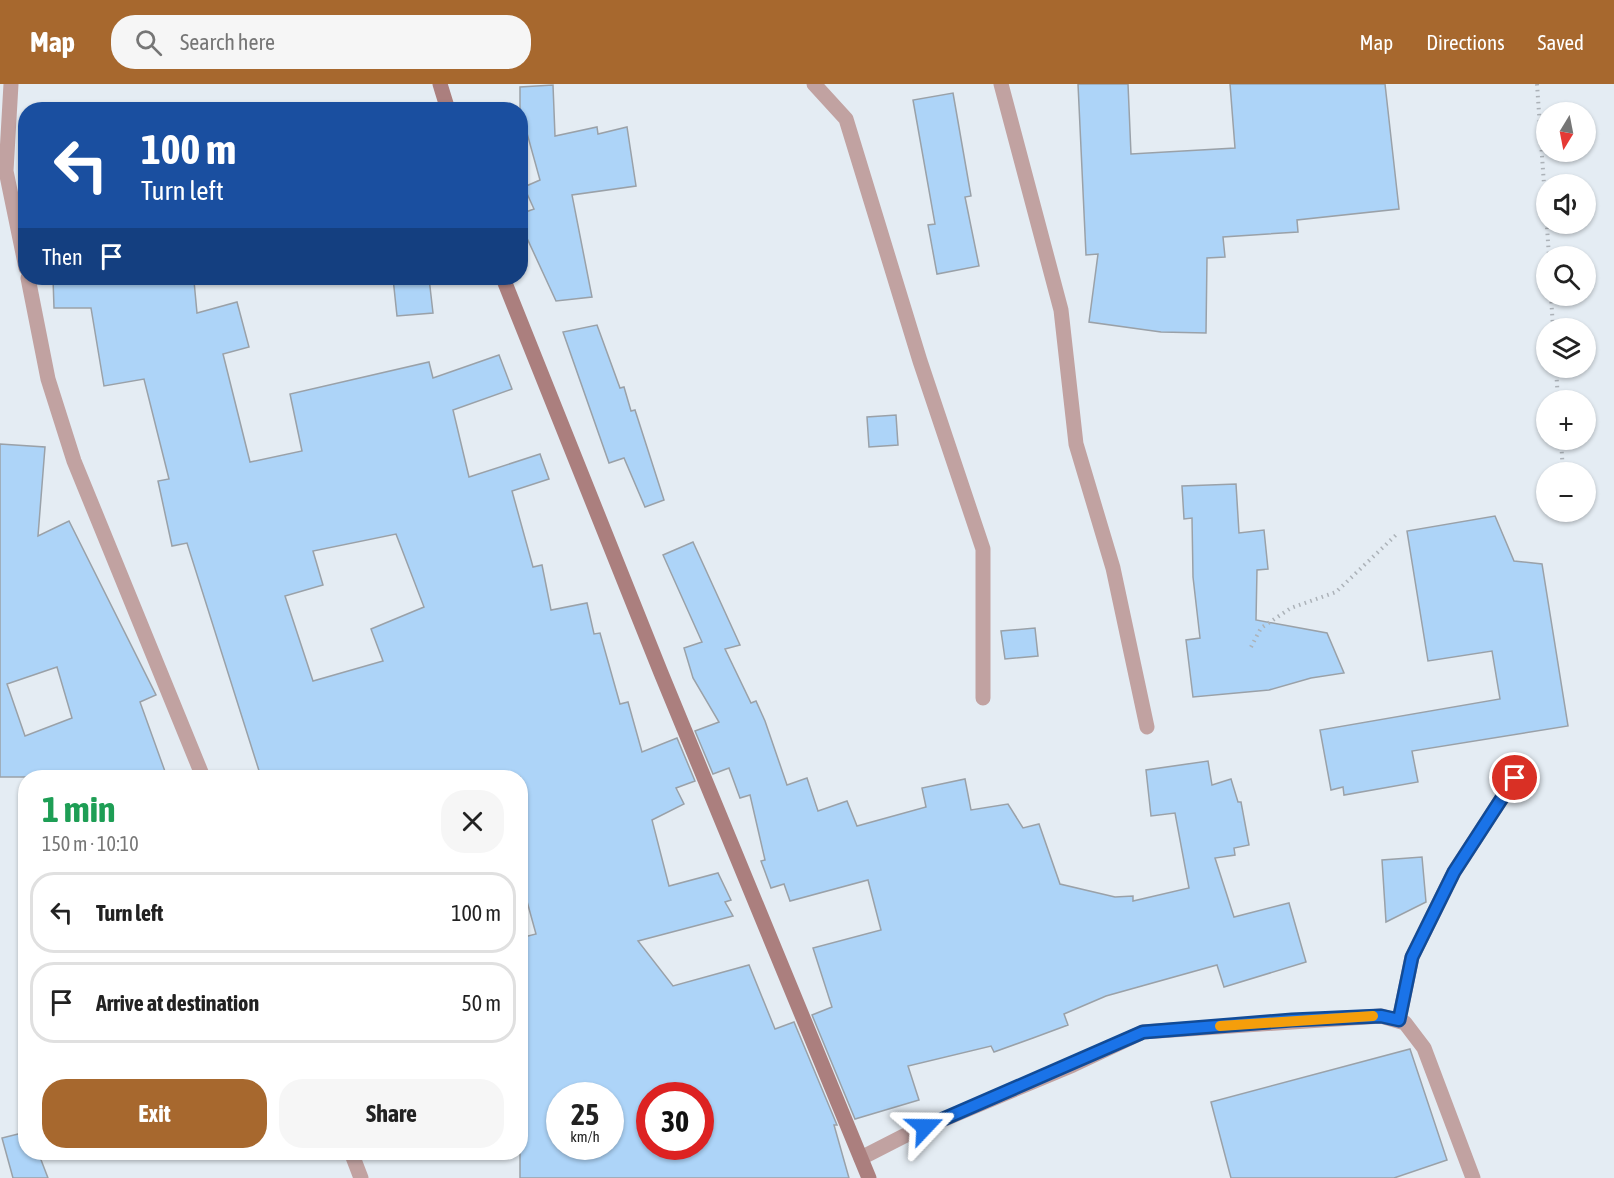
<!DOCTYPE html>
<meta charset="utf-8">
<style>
:root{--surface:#fff;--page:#f6f6f6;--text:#222;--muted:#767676;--line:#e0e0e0;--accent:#a7682e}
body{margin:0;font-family:"Asap Condensed",sans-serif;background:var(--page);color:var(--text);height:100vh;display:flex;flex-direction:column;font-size:22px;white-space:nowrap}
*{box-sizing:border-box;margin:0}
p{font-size:20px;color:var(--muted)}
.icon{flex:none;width:33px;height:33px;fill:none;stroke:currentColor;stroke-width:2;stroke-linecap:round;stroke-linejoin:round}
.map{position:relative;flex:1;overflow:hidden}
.side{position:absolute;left:18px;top:686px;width:510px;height:390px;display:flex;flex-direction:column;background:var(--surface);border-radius:24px;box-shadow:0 2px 4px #0004}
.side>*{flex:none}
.guide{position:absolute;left:18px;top:18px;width:510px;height:183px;border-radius:24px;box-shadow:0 2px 4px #0004;background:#1a4fa0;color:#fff;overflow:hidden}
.needle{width:39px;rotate:190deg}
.controls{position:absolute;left:1536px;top:18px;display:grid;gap:12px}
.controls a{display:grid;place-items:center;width:60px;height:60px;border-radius:50%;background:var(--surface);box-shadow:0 2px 4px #0004;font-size:30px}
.speed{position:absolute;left:546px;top:998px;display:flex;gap:12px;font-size:30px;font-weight:700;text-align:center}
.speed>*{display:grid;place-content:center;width:78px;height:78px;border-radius:50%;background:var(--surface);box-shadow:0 2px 4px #0004;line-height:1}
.speed small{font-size:15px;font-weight:400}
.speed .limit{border:9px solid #d22;background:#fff;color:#111}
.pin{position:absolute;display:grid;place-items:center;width:51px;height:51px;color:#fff;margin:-26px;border:3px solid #fff;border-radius:50%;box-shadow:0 2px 6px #0007}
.me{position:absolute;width:66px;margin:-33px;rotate:67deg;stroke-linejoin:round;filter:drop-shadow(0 0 4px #0008)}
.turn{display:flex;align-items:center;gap:21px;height:126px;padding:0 24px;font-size:27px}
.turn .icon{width:78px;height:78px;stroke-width:2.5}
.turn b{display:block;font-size:42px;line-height:51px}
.then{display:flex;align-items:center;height:57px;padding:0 24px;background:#0003;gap:12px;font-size:22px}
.round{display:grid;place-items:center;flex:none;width:63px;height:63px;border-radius:24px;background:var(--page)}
.headline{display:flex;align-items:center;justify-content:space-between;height:102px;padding:0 24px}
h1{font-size:36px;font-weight:700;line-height:45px;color:#1e9e55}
.primary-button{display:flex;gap:12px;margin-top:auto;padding:12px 24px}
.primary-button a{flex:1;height:69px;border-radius:24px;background:var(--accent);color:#fff;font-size:24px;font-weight:700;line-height:69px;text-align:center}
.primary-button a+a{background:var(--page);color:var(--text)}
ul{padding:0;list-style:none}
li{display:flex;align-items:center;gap:18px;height:81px;margin:0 12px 9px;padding:0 12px;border:3px solid var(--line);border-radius:24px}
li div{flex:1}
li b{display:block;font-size:22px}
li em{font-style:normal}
header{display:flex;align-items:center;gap:36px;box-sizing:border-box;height:84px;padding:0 30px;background:var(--accent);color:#fff}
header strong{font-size:28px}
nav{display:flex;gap:33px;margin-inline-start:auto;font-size:21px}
.search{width:420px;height:54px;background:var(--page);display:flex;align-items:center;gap:15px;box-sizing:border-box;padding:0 21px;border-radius:24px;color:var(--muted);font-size:22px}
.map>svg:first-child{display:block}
</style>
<header>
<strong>Map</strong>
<div class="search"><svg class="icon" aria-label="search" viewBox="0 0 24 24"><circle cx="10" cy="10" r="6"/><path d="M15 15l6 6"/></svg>Search here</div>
<nav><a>Map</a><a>Directions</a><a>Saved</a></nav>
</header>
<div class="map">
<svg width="1614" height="1094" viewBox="0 0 1614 1094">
<rect width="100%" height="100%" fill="#e4ecf3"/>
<g fill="#add4f8" stroke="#9aa1a8" stroke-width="1.5" fill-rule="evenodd">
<path d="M1078,0H1128L1131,70L1235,64L1230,0H1385L1399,125L1297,136L1298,148L1223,153L1225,173L1207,174L1206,249L1161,248L1089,238L1098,170L1086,171Z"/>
<path d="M553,1L555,52L597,43L598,50L627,43L636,102L572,111L592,213L556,217L520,139V130L534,125L524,103L540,96L520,24V3Z"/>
<path d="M953,9L971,112L965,113L979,182L937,190L928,141L935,140L913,16Z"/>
<path d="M53,194H164L165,198L194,197L197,229L237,218L249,263L223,270L250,378L302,367L290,310L429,278L433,294L499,271L512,305L453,326L469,393L540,370L549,395L512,407L533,483L542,481L551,526L587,519L594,550L600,549L620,620L628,618L642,668L677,654L695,697L676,704L684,720L652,736L669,802L718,789L731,816L725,818L733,832L638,857L673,902L749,881L775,945L794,938L837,1041H834L849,1094H520V854L536,850L520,792V693H261L187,459L172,462L158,397L169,395L144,295L104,302L91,224H54ZM396,450L424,523L371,545L383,577L313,597L285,512L323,501L313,467ZM560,1011H610V1062H560ZM650,1011H700V1062H650Z"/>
<path d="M393,194H429L433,229L397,232Z"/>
<path d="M597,241L620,304L624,303L631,327L635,326L664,416L645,423L624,374L609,379L563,248Z"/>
<path d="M896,331L898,361L869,363L867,333Z"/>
<path d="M0,360L45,363L38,452L69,437L156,611L140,618L167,693H0ZM57,583L72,634L25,652L7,600Z"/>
<path d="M1236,400L1239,449L1264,446L1268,485L1257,486L1256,536L1327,549L1344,589L1311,594L1269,606L1193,613L1186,556L1200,554L1193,493L1192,434L1184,435L1182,402Z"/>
<path d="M1495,432L1514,477L1542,480L1568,642L1412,667L1418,698L1344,711L1343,703L1331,706L1320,646L1500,615L1492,567L1428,577L1407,447Z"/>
<path d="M693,458L740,561L725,565L751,619L756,617L765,637L787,701L807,694L818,727L847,717L857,742L926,723L922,704L965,695L971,726L1008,720L1023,744L1039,740L1060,800L1115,813L1133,812V817L1189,804L1175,729L1151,732L1146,686L1208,677L1212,701L1231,695L1238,718H1241L1249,761L1234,764L1235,771L1215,774L1234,833L1289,819L1306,878L1224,903L1217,881L1106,912L1064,930L1068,941L1033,954L994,968L991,962L908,982L919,1016L855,1035L812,931L832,923L813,864L881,846L868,796L790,817L784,800L771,804L761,777L765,776L750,711L740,714L729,684L713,690L695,647L719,638L693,594L684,564L702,558L663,471Z"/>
<path d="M1035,544L1038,572L1005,575L1001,547Z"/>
<path d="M1422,773L1426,818L1386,838L1382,776Z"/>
<path d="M1410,965L1447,1076L1394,1094H1231L1211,1018Z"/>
<path d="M26,1048V1068H38L48,1094H13L2,1054Z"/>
</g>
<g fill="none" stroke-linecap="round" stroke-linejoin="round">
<g stroke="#acb2b8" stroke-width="4" stroke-dasharray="1.5 4.5" stroke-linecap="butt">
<path d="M1537,0L1549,172"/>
<path d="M1551,212L1553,244"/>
<path d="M1556,284L1558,316"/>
<path d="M1561,356L1563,388"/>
<path d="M1251,563L1261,544L1291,524L1336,508L1396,451"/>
</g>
<g stroke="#c1a2a1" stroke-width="15">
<path d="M11,0L6,87L26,184"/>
<path d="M814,0L846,35L920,277L983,465V614"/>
<path d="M1001,0L1061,226L1076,360L1113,484L1147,643"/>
<path d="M28,194L48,295L74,377L203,693"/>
<path d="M1399,936L1412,873L1454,788L1515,694"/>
<path d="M351,1068L361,1094"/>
<path d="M861,1074L904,1052L1073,981L1143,948L1381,932L1405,939L1424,964L1473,1094"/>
</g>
<g stroke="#ab7f7e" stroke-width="15">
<path d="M440,0L448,26"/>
<path d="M503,194L661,589L869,1094"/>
</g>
</g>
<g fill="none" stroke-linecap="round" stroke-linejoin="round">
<g stroke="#114b97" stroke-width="15">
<path id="route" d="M925,1043L1143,948L1292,936L1381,932L1399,936L1412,873L1454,788L1515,694"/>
</g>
<use href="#route" stroke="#1a73e8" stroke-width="10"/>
<path stroke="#f59e0b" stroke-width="10" d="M1220,942L1373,932"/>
</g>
</svg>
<div class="controls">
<a><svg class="needle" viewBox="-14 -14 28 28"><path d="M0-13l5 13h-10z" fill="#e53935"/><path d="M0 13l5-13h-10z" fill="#767676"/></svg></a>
<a><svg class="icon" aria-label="sound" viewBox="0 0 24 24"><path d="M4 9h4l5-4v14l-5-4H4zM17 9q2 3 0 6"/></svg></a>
<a><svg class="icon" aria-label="search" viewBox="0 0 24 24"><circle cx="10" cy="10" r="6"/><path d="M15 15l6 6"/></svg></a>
<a><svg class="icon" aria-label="layers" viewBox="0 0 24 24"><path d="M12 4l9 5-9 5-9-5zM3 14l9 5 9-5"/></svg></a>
<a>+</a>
<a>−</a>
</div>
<div class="speed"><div>25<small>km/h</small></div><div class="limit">30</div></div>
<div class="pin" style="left:1515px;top:694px;background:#d93025"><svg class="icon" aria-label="arrive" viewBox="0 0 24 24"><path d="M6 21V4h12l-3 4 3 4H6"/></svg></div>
<svg class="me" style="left:925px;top:1043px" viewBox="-20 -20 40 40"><path d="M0-17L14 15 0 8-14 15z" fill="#1a73e8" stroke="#fff" stroke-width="4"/></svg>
<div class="guide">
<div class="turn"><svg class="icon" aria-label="left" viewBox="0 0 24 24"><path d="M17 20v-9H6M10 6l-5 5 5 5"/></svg><div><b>100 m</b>Turn left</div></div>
<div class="then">Then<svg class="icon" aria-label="arrive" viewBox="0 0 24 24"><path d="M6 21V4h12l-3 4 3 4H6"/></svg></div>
</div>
<section class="side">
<div class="headline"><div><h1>1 min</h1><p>150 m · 10:10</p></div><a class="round"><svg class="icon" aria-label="close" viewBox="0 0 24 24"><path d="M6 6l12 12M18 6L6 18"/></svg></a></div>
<ul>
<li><svg class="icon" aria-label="left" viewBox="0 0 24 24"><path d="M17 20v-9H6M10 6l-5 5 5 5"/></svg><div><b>Turn left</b></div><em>100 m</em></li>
<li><svg class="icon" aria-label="arrive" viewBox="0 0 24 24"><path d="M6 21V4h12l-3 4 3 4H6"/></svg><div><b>Arrive at destination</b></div><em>50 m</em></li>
</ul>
<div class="primary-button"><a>Exit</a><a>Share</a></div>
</section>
</div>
